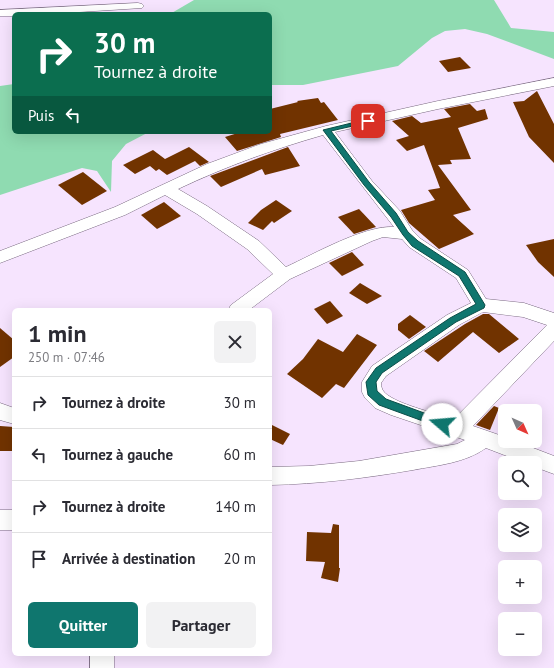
<!DOCTYPE html>
<html lang="fr">
<meta charset="utf-8">
<style>
:root{--surface:#fff;--page:#f2f2f3;--text:#2b2b33;--muted:#7c7c81;--line:#e1e1e2;--accent:#0f766e}
body{margin:0;font-family:"PT Sans",sans-serif;background:var(--page);color:var(--text);height:100vh;display:flex;flex-direction:column;font-size:15px;white-space:nowrap}
*{box-sizing:border-box;margin:0}
p{font-size:13px;color:var(--muted)}
.icon{flex:none;width:22px;height:22px;fill:none;stroke:currentColor;stroke-width:2;stroke-linecap:round;stroke-linejoin:round}
.map{position:relative;flex:1;overflow:hidden}
.drawer{position:absolute;left:12px;top:308px;width:260px;height:348px;display:flex;flex-direction:column;background:var(--surface);border-radius:6px;box-shadow:0 4px 16px #0002}
.drawer>*{flex:none}
.hud{position:absolute;left:12px;top:12px;width:260px;height:122px;border-radius:6px;box-shadow:0 4px 16px #0002;background:#0b6e4f;color:#fff;overflow:hidden}
.needle{width:26px;rotate:135deg}
.fabs{position:absolute;left:498px;top:404px;display:grid;gap:8px}
.fabs a{display:grid;place-items:center;width:44px;height:44px;border-radius:6px;background:var(--surface);box-shadow:0 4px 16px #0002;font-size:20px}
.pin{position:absolute;display:grid;place-items:center;width:34px;height:34px;color:#fff;margin:-17px;border-radius:8px;box-shadow:0 2px 6px #0006}
.me{position:absolute;width:44px;margin:-22px;rotate:288deg;stroke-linejoin:round;filter:drop-shadow(0 0 3px #0008)}
.turn{display:flex;align-items:center;gap:14px;height:84px;padding:0 16px;font-size:18px}
.turn .icon{width:52px;height:52px;stroke-width:2.5}
.turn b{display:block;font-size:28px;line-height:34px}
.then{display:flex;align-items:center;height:38px;padding:0 16px;background:#0003;gap:8px;font-size:15px}
.round{display:grid;place-items:center;flex:none;width:42px;height:42px;border-radius:6px;background:var(--page)}
.head{display:flex;align-items:center;justify-content:space-between;height:68px;padding:0 16px}
h1{font-size:24px;font-weight:700;line-height:30px}
.button{display:flex;gap:8px;margin-top:auto;padding:8px 16px}
.button a{flex:1;height:46px;border-radius:6px;background:var(--accent);color:#fff;font-size:16px;font-weight:700;line-height:46px;text-align:center}
.button a+a{background:var(--page);color:var(--text)}
ul{padding:0;list-style:none}
li{display:flex;align-items:center;gap:12px;height:52px;padding:0 16px;border-top:1px solid var(--line)}
li div{flex:1}
li b{display:block;font-size:15px}
li em{font-style:normal}
.map>svg:first-child{display:block}
</style>
<div class="map">
<svg width="554" height="668" viewBox="0 0 554 668">
<rect width="100%" height="100%" fill="#f6e4fe"/>
<g fill="#8fdbb1">
<path d="M194,0H494L511,28L554,32V59L487,34L465,29L445,31L432,38L398,66L303,85H270V14H170Z"/>
<path d="M14,84V132H149L126,144L112,161L111,192L97,171L82,168L0,195V86Z"/>
</g>
<g fill="#713300">
<path d="M460,57L471,68L448,72L439,61Z"/>
<path d="M537,91L554,124V163L529,137L513,102L524,101Z"/>
<path d="M318,98L321,103L324,102L338,120L280,134L281,137L237,151L225,137L241,132H270V109L298,102L297,101Z"/>
<path d="M470,104L477,111L485,109L488,119L458,128L471,159L450,160L452,164L438,165L471,210L453,215L474,234L439,249L409,223L401,210L435,200L428,190L440,188L424,145L407,151L396,140L409,136L392,121L412,116L421,123L451,117L444,109Z"/>
<path d="M189,147L209,162L200,166L195,161L167,175L159,169L156,171L150,166L135,174L123,165L153,150L165,159Z"/>
<path d="M288,147L300,166L265,175L262,169L221,187L210,176Z"/>
<path d="M83,172L107,191L82,205L58,185Z"/>
<path d="M276,200L292,211L274,223L272,221L263,230L248,223L261,210Z"/>
<path d="M164,202L181,216L157,229L141,215Z"/>
<path d="M359,209L376,227L354,234L338,217Z"/>
<path d="M554,239V277L538,262L526,245Z"/>
<path d="M352,252L364,265L342,276L329,263Z"/>
<path d="M360,283L382,296L367,304L349,293Z"/>
<path d="M330,301L343,316L327,324L314,309Z"/>
<path d="M483,314H489L519,339L499,353L473,332L438,362L424,351L465,324Z"/>
<path d="M410,315L426,327L409,339L398,330V324Z"/>
<path d="M0,328L14,340V357L0,367Z"/>
<path d="M357,334L377,345L344,388L336,384L322,398L287,374L303,359L318,339L343,352Z"/>
<path d="M494,406L499,408L490,430L476,425Z"/>
<path d="M270,424L290,434L283,445L270,439Z"/>
<path d="M0,426L14,427V451H0Z"/>
<path d="M333,524L339,525V568H340L338,582L321,578L325,562L306,561L307,532L331,533Z"/>
</g>
<g fill="none" stroke-linecap="round" stroke-linejoin="round">
<g stroke="#796980" stroke-width="1">
<g id="minor">
<path d="M138,3L142,4L144,6L142,8L48,14H14V16H0V10Z"/>
<path d="M554,78V86L438,109L335,132L372,181L400,211L412,230L421,239L468,270L486,299L524,303L554,313V341L473,426L505,437V441H515L554,456V474L535,467V463H525L486,448C465,463 439,465 413,470C366,478 319,484 270,485V467L309,466L359,461L457,444L465,440L391,415L375,408L365,398L362,392V382L372,366L447,315L471,303L456,278L409,247L402,239L383,237L372,241L290,279L249,310H228L231,305L273,274L247,249L197,214L165,195L125,215L0,263V251L115,207L207,164L261,144L326,126L438,101ZM323,135L394,227C365,225 314,254 286,267L259,241L207,206L178,189C227,166 271,150 323,135ZM483,312L523,317L547,325L454,419C437,414 402,405 389,396C384,393 381,389 381,383L386,376L459,325Z"/>
<path d="M0,403L14,408V424L0,420Z"/>
<rect x="0" y="510" width="14" height="20"/>
<rect x="90" y="654" width="24" height="14"/>
</g>
</g>
<use href="#minor" fill="#fff" fill-rule="evenodd"/>
</g>
<path fill="#0f766e" stroke="#0a4d48" d="M368,119H370V122L331,131L369,182L396,213L408,232L418,241L465,272L485,305L484,308L456,322L382,373L376,382L377,391L386,399L446,421L447,424L446,427L442,428L379,405L368,395L366,382L376,368L450,318L476,304L459,276L412,246L403,235L391,217L364,185L323,130Z"/>
</svg>
<div class="fabs">
<a><svg class="needle" viewBox="-14 -14 28 28"><path d="M0-13l5 13h-10z" fill="#e53935"/><path d="M0 13l5-13h-10z" fill="#7c7c81"/></svg></a>
<a><svg class="icon" aria-label="search" viewBox="0 0 24 24"><circle cx="10" cy="10" r="6"/><path d="M15 15l6 6"/></svg></a>
<a><svg class="icon" aria-label="layers" viewBox="0 0 24 24"><path d="M12 4l9 5-9 5-9-5zM3 14l9 5 9-5"/></svg></a>
<a>+</a>
<a>−</a>
</div>
<div class="pin" style="left:368px;top:121px;background:#d93025"><svg class="icon" aria-label="arrive" viewBox="0 0 24 24"><path d="M6 21V4h12l-3 4 3 4H6"/></svg></div>
<svg class="me" style="left:442px;top:424px" viewBox="-20 -20 40 40"><circle r="19" fill="#fff"/><path d="M0-13L10 11 0 6-10 11z" fill="#0f766e"/></svg>
<div class="hud">
<div class="turn"><svg class="icon" aria-label="right" viewBox="0 0 24 24"><path d="M7 20v-9h11M14 6l5 5-5 5"/></svg><div><b>30 m</b>Tournez à droite</div></div>
<div class="then">Puis<svg class="icon" aria-label="left" viewBox="0 0 24 24"><path d="M17 20v-9H6M10 6l-5 5 5 5"/></svg></div>
</div>
<section class="drawer">
<div class="head"><div><h1>1 min</h1><p>250 m · 07:46</p></div><a class="round"><svg class="icon" aria-label="close" viewBox="0 0 24 24"><path d="M6 6l12 12M18 6L6 18"/></svg></a></div>
<ul>
<li><svg class="icon" aria-label="right" viewBox="0 0 24 24"><path d="M7 20v-9h11M14 6l5 5-5 5"/></svg><div><b>Tournez à droite</b></div><em>30 m</em></li>
<li><svg class="icon" aria-label="left" viewBox="0 0 24 24"><path d="M17 20v-9H6M10 6l-5 5 5 5"/></svg><div><b>Tournez à gauche</b></div><em>60 m</em></li>
<li><svg class="icon" aria-label="right" viewBox="0 0 24 24"><path d="M7 20v-9h11M14 6l5 5-5 5"/></svg><div><b>Tournez à droite</b></div><em>140 m</em></li>
<li><svg class="icon" aria-label="arrive" viewBox="0 0 24 24"><path d="M6 21V4h12l-3 4 3 4H6"/></svg><div><b>Arrivée à destination</b></div><em>20 m</em></li>
</ul>
<div class="button"><a>Quitter</a><a>Partager</a></div>
</section>
</div>
